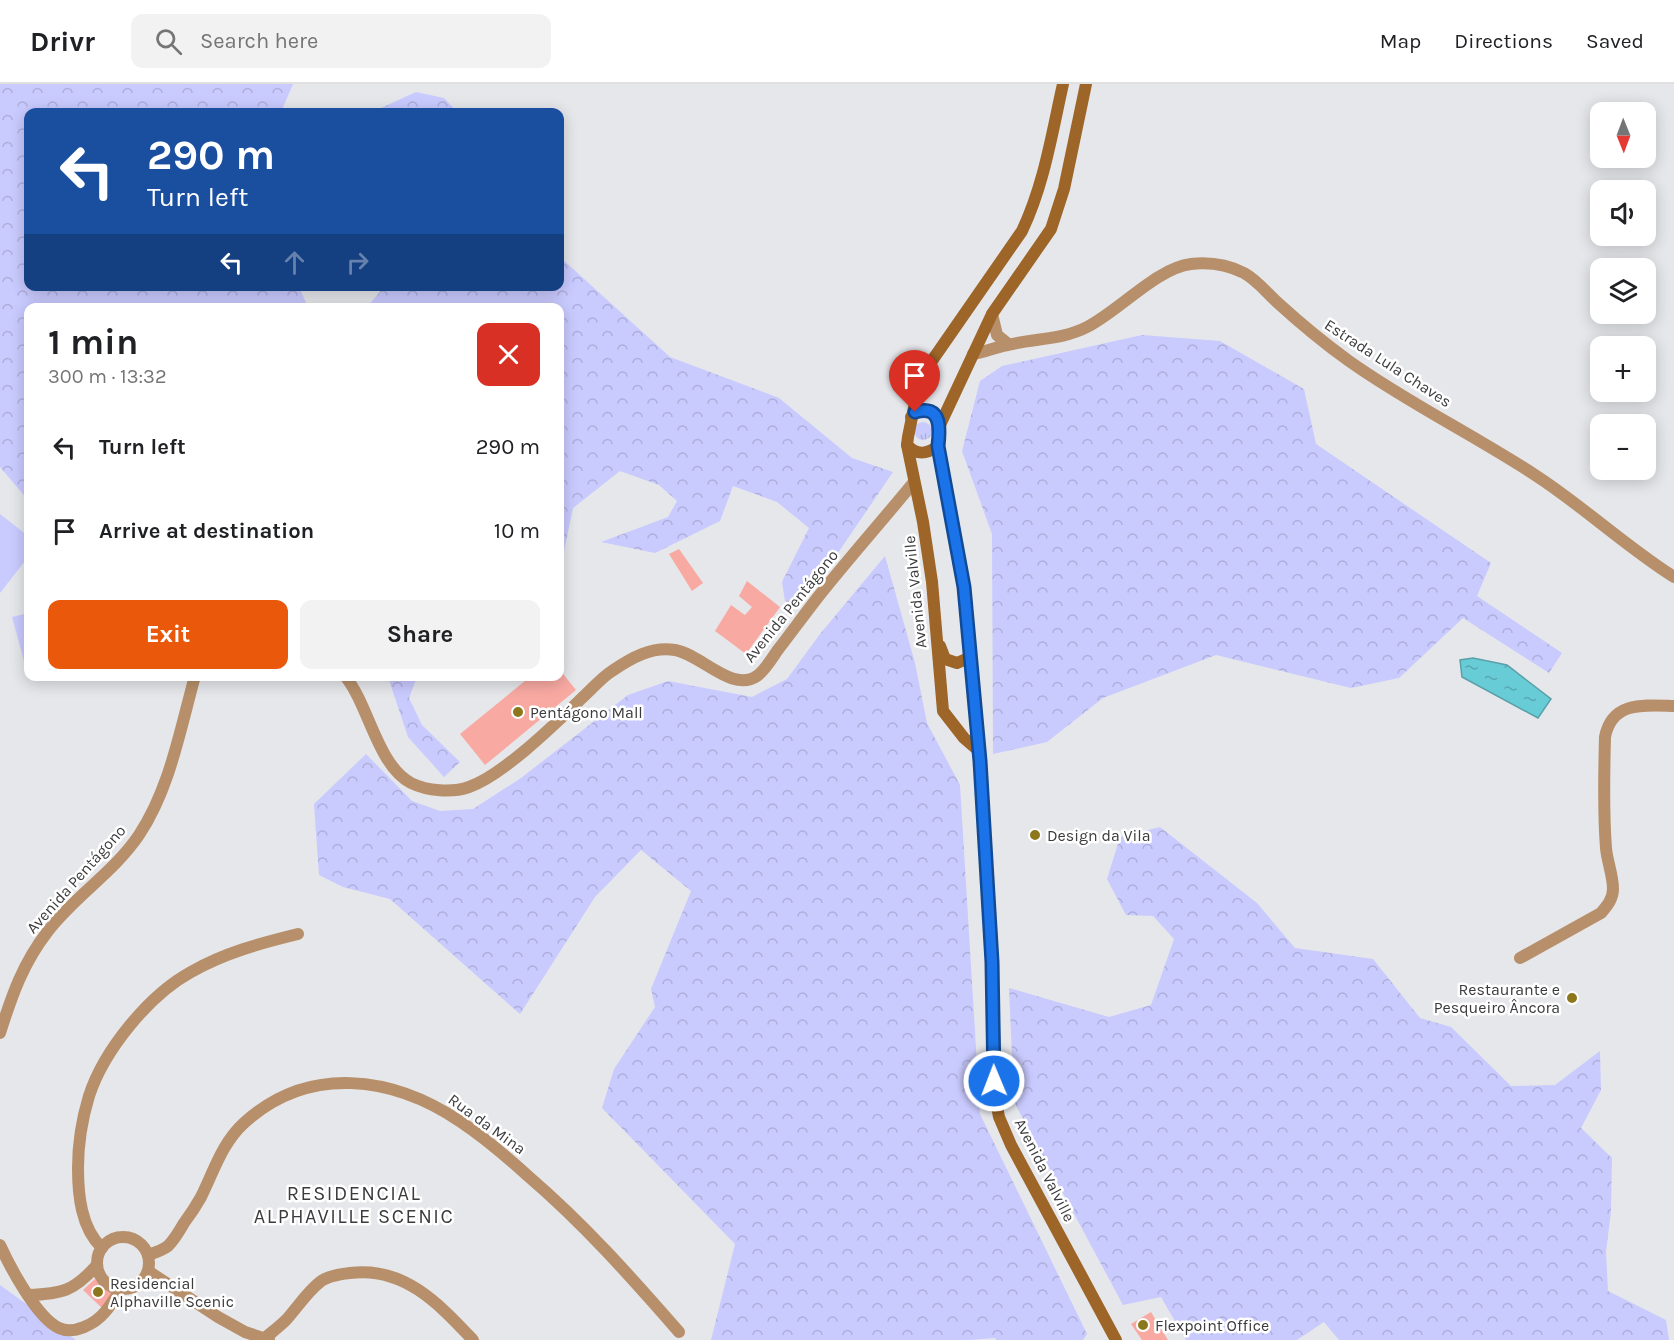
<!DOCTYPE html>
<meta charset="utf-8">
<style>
:root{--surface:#fff;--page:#f2f2f2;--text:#202124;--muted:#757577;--line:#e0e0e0;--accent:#ea580c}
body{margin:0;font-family:Karla,sans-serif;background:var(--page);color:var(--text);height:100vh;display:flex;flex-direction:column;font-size:22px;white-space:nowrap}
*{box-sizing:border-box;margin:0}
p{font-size:20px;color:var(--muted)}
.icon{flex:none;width:33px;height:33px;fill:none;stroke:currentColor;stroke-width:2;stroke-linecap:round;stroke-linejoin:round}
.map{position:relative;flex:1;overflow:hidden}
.details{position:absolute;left:24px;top:219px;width:540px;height:378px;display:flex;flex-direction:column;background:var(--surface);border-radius:12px;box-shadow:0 3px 15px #0003}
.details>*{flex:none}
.top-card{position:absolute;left:24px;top:24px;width:540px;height:183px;border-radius:12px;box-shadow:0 3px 15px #0003;background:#1a4fa0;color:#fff;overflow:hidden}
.needle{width:39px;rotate:179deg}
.buttons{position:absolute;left:1590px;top:18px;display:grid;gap:12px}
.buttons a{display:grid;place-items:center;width:66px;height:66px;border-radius:12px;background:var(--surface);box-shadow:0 3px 15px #0003;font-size:30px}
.pin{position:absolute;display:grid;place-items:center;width:51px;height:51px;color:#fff;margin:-62px -26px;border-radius:50% 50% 50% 0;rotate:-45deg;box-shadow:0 0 6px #0007}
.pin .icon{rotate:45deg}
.me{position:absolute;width:66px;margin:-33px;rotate:359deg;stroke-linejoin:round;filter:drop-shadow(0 0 4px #0008)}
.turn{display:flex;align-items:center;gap:21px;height:126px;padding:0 24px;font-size:27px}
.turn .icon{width:78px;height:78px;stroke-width:2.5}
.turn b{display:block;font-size:42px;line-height:51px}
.lanes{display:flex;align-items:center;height:57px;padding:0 24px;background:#0003;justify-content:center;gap:30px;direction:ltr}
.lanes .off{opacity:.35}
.round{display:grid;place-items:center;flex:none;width:63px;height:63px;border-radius:12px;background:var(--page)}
.headline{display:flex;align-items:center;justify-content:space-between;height:102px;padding:0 24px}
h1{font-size:36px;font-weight:700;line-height:45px}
.button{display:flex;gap:12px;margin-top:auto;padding:12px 24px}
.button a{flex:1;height:69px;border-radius:12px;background:var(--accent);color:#fff;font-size:24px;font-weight:700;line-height:69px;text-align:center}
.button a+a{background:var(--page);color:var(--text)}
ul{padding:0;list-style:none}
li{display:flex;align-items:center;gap:18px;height:84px;padding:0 24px}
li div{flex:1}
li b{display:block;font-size:22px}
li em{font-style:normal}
header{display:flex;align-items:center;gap:36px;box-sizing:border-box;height:84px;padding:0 30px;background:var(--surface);border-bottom:2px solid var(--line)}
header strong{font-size:28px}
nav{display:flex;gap:33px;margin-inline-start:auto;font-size:21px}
.search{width:420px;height:54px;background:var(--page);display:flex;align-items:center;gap:15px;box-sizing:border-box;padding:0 21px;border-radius:12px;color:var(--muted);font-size:22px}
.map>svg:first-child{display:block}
</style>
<header>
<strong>Drivr</strong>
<div class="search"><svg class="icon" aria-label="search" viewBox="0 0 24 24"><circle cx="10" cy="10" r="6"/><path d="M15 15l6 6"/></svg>Search here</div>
<nav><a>Map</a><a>Directions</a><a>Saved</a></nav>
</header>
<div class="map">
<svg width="1674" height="1256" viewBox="0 0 1674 1256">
<defs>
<pattern id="grass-tufts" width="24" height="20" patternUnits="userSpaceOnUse" patternTransform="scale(1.5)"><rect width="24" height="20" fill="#c9cafe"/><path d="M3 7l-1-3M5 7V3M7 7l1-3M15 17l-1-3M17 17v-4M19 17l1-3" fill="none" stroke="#aeaedb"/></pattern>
<pattern id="forest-crowns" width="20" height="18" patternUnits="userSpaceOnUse" patternTransform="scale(1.5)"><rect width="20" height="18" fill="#c9cafe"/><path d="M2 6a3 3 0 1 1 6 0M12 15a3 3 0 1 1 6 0" fill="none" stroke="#aeaedb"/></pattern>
<pattern id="water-ripples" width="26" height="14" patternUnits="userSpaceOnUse" patternTransform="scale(1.5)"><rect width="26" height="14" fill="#68ccd7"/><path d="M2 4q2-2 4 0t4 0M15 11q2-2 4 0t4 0" fill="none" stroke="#57a7b0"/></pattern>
</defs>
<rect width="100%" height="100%" fill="#e6e7eb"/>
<circle fill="url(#grass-tufts)" cx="923" cy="347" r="9"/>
<g fill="url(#forest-crowns)">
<path d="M0,0H293L281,28H28V202L299,203L308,223L28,224V416L0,383Z"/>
<path d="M416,8L444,14L457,28H372Z"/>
<path d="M560,173L670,273L779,314L852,374L893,388L827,485L797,522L785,517L782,498L809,444L777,418L733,402L720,437L655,469L601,458L668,433L677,417L659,401L620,387L573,424L560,486V224L367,223L384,203L560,202Z"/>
<path d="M1142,251L1220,257L1304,305L1316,360L1491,479L1477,512L1562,569L1549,589L1463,534L1399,594L1351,604L1216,571L1103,614L1047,658L993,670L992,450L962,367L980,297L1002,282Z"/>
<path d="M885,472L915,579L927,639L960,701L980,1030L1087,1250L1083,1256H996L995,1254L970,1256H711L735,1160L602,1024L614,985L655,923L651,905L691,807L641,766L595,813L520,930L390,815L343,803L319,791L314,720L366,670L412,717L440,727L473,725L521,694L628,611L668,597L752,613L787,595L820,550Z"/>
<path d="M388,593H417L409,614L422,641L460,678L444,693L408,653Z"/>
<path d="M1160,743L1257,819L1295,864L1373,875L1420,934L1451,943L1511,1002L1555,1001L1600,967L1601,1006L1581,1044L1612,1074L1611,1127L1606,1168L1608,1207L1666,1236L1669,1256H1339L1324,1238L1297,1256H1186L1161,1213L1123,1221L1014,1018L1009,904L1109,933L1151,921L1174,855L1153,832L1126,831L1107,795L1120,753Z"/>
<path d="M0,1201L76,1256H0Z"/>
</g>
<g fill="#c9cafe">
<path d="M0,430L28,452V473L0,509Z"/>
<path d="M28,529V592L12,533Z"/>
</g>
<path fill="url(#water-ripples)" stroke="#5aa0a9" stroke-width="1.5" d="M1473,574L1507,581L1551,615L1538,634L1462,593L1460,576Z"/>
<g fill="#f8a9a2">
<path d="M679,465L703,499L692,507L669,470Z"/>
<path d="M747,497L780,523L746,570L715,547L731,521L745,531L752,523L739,512Z"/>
<path d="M560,586L576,606L485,681L460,650L531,592H560Z"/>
<path d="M95,1195L115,1212L103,1225L83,1206Z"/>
<path d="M1151,1228L1168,1256H1142L1131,1240Z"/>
</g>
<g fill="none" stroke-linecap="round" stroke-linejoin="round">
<g stroke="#b7906b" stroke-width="12">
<path d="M992,230L997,251L1008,260"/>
<path d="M973,270C985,268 996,263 1008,261C1035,254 1062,256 1087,243C1120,226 1157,184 1191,180C1209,178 1228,181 1244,189C1257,196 1268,210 1278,219C1301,240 1324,259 1349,277C1408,319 1474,351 1535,391C1583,422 1625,462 1674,493"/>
<path d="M345,592C369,621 377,681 411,699C427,707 452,709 469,703C503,691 555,640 582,614C592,605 601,594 612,587C631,574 652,562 675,566C702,571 732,609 757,592C765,586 771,576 777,567C791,549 804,531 818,513C849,474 882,437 914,398"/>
<path d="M1520,874L1601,829C1607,822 1613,815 1613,805C1613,791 1607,777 1606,764C1603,727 1604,690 1605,653C1612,617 1644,621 1674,622"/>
<path d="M0,949C12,911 23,879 48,847C75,812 114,788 139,751C170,704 180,646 195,592"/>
<circle cx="123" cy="1179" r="26"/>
<path d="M0,1161C10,1183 37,1234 59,1244C74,1251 95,1240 105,1228C111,1221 116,1213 121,1205"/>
<path d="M102,1164C81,1144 78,1111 78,1084C78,1060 82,1035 89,1012C104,966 149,911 191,888C224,869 261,859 298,850"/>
<path d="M148,1171C154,1169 163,1166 168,1162C174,1156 180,1146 184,1139C190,1131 196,1122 201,1113C214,1087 222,1059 244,1039C309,980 393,992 461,1038C485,1054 507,1073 528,1092C584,1140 631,1193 679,1248"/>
<path d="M148,1187L218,1233L245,1248L269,1256"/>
<path d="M28,1211C62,1210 74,1207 97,1181"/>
<path d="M265,1254C272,1248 280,1242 286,1236C297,1224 307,1208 320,1198C327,1192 341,1190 350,1189C404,1182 439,1220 473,1256"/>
</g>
<g stroke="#9d6527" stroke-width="12">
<path d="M1086,0L1064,105L1051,145L992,230L940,341L938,362L964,503L979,667L992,878L996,1017L999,1033L1011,1061L1116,1256"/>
<path d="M911,333C922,321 934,327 940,341"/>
<path d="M907,361C917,372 927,370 938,362"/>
<path d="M940,562L945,575L957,579L971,573"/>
<path d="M979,667L964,654L943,627L932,498L923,438L907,361L908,353L920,294L1022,147C1044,101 1052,49 1063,0"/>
</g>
</g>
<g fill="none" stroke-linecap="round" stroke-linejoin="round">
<g stroke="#114b97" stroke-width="15">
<path id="route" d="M915,328C942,320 940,345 938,362L964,503L980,677L992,878L994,997"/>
</g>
<use href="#route" stroke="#1a73e8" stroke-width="10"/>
</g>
<g fill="#8d771c" stroke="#fff" stroke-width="2">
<circle cx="518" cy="628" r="6"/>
<circle cx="1035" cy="751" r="6"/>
<circle cx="1572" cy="914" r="6"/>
<circle cx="98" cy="1208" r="6"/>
<circle cx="1143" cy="1241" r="6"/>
</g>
<g text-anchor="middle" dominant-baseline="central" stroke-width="5" stroke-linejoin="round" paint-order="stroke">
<g font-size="16" fill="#3b3b3d" stroke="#fff">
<text transform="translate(1388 279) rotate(33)">Estrada Lula Chaves</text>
<text transform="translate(915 508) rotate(-96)">Avenida Valville</text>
<text transform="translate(791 522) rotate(-51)">Avenida Pentágono</text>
<text transform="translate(76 795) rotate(-48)">Avenida Pentágono</text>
<text transform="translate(487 1040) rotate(36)">Rua da Mina</text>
<text transform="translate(1045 1086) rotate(63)">Avenida Valville</text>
</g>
<g font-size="16" fill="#3b3b3d" stroke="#fff" text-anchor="start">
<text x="530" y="628">Pentágono Mall</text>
<text x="1047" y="751">Design da Vila</text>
<text x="1560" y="905" text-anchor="end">Restaurante e<tspan x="1560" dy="18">Pesqueiro Âncora</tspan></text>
<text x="110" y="1199">Residencial<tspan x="110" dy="18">Alphaville Scenic</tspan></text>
<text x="1155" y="1241">Flexpoint Office</text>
</g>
<g font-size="20" letter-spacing="1.5" fill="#3b3b3d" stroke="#fff">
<text x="354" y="1109">RESIDENCIAL<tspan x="354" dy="23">ALPHAVILLE SCENIC</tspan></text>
</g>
</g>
</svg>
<div class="buttons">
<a><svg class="needle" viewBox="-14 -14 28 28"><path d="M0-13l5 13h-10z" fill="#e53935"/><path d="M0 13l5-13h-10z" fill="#757577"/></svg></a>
<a><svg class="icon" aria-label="sound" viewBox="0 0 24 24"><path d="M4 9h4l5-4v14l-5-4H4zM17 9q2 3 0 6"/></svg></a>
<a><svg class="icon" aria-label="layers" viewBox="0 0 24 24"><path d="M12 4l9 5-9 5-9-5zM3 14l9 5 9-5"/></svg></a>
<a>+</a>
<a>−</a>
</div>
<div class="pin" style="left:915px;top:328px;background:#d93025"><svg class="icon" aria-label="arrive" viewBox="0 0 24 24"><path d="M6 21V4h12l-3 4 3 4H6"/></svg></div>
<svg class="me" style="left:994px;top:997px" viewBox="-20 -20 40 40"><circle r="17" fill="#1a73e8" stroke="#fff" stroke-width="3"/><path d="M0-11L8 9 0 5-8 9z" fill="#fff"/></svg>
<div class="top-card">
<div class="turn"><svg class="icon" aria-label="left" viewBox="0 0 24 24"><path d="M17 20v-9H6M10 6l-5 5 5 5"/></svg><div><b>290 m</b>Turn left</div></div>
<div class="lanes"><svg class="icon" aria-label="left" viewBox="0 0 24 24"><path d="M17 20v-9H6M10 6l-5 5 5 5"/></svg><svg class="icon off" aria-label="ahead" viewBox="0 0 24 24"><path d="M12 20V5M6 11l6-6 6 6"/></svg><svg class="icon off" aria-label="right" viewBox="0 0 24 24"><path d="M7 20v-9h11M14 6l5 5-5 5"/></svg></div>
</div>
<section class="details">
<div class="headline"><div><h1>1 min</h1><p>300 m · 13:32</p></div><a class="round" style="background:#d93025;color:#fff"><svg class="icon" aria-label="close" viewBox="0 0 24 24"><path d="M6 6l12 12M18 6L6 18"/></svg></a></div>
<ul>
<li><svg class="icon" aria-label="left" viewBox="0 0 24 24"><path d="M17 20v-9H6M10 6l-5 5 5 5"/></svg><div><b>Turn left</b></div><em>290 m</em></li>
<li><svg class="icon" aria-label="arrive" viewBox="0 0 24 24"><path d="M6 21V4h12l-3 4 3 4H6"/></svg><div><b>Arrive at destination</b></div><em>10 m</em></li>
</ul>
<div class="button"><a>Exit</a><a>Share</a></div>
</section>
</div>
